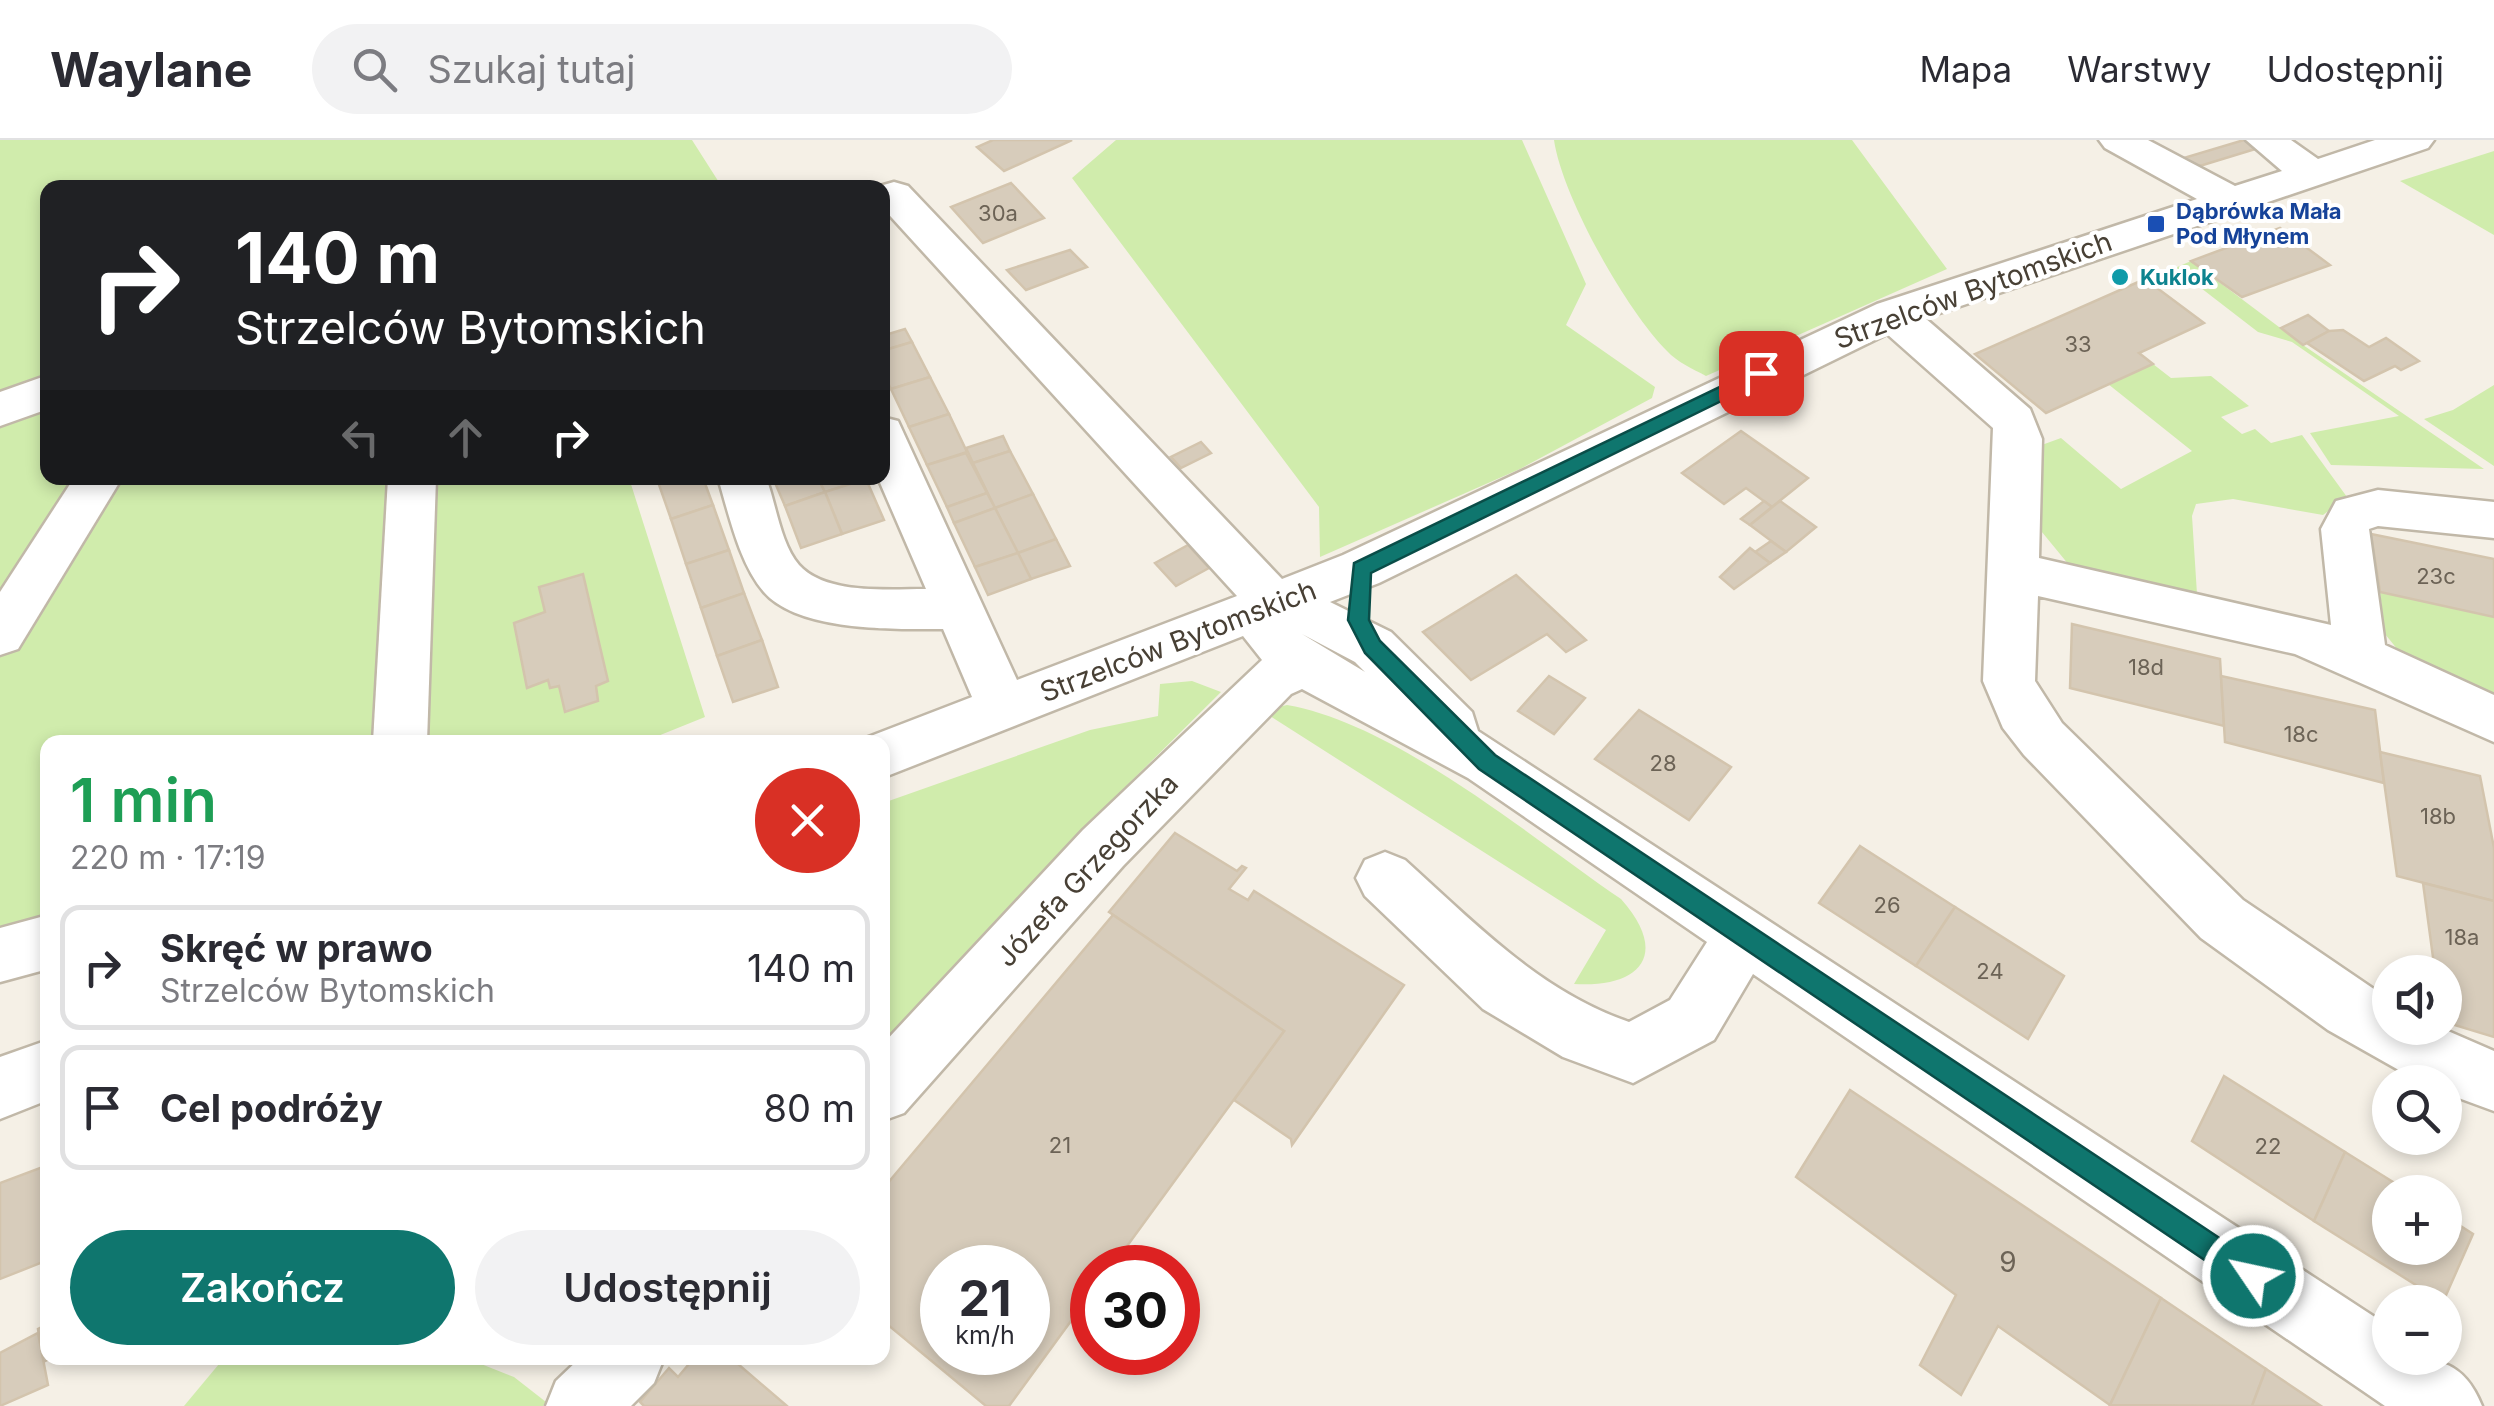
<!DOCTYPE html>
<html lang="pl">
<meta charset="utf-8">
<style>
:root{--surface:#fff;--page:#f2f2f3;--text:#2b2b33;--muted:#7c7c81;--line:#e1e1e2;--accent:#0f766e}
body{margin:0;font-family:Inter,sans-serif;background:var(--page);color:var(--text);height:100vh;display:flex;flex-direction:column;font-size:38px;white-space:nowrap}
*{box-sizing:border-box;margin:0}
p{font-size:32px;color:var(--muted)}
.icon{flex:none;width:55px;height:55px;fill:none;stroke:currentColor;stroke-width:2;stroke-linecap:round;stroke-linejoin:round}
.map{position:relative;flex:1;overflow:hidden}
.sheet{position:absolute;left:40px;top:595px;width:850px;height:630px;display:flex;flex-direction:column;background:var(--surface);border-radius:20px;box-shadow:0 5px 15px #0003}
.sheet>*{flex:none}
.banner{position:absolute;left:40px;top:40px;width:850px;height:305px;border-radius:20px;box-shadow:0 5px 15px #0003;background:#202124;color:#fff;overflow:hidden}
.buttons{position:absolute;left:2372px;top:815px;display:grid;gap:20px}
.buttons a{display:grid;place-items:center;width:90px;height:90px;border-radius:50%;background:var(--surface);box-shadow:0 5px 15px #0003;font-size:50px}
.speed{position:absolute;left:920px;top:1105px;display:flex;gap:20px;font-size:50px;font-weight:700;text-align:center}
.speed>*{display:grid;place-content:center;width:130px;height:130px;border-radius:50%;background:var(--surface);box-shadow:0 5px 15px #0003;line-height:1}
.speed small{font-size:25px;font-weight:400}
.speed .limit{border:15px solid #d22;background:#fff;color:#111}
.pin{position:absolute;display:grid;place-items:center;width:85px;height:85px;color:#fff;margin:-42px;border-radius:20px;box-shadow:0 5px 15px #0006}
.me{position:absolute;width:110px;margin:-55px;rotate:304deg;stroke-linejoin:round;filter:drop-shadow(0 0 8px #0008)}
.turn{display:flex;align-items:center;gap:35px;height:210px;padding:0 30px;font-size:45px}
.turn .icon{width:130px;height:130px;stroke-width:2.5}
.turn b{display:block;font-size:70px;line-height:85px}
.lanes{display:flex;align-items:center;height:95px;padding:0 30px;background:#0003;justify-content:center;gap:50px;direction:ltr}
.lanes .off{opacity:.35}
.round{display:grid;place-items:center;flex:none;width:105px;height:105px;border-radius:52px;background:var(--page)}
.head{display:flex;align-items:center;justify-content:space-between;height:170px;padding:0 30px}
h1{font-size:60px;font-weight:600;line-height:75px;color:#1e9e55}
.cta{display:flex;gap:20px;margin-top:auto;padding:20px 30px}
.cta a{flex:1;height:115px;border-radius:60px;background:var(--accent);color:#fff;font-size:40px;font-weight:600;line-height:115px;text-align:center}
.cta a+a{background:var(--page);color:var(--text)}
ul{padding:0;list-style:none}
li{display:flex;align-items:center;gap:30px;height:125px;margin:0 20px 15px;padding:0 10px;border:5px solid var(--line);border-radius:20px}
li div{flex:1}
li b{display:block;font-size:38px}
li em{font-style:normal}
header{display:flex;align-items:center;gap:60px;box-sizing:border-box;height:140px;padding:0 50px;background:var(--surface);border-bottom:2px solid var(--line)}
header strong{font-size:48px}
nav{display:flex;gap:55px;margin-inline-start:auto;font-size:35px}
.search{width:700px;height:90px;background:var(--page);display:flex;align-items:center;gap:25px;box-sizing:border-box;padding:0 35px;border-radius:55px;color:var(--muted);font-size:38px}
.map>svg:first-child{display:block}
</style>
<header>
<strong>Waylane</strong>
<div class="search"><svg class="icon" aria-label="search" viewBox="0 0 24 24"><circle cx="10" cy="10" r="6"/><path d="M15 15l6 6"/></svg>Szukaj tutaj</div>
<nav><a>Mapa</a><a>Warstwy</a><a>Udostępnij</a></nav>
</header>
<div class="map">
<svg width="2494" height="1266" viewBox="0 0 2494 1266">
<rect width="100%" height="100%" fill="#f5f0e6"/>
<g fill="#d0ecac">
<path d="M0,0H692L722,47L48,48V338H629L705,577L643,602H48L47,825L0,842Z"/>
<path d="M1116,0H1522L1586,144L1566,185L1655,247L1652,258L1520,329L1320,417L1319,367L1072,38Z"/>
<path d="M1554,0H1852L1947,129L1706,236C1693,229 1677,222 1667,211C1626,170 1562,56 1554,0Z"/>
<path d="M2494,11V95L2400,41Z"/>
<path d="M2191,121L2303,205L2484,329L2331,325L2310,293L2399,276L2292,202L2258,192L2175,128Z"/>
<path d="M2153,224L2171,238L2211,236L2249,266L2221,277L2242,294L2255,289L2271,303L2302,295L2347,357L2323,375L2233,359L2196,364L2192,376L2197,454L2069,425L2037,386L2039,306L2061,298L2121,349L2192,311L2108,244Z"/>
<path d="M2494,245V326L2424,279L2453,270Z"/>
<path d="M2380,452L2494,477V565L2402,515L2385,494Z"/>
<path d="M1192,541L1221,552L1074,698L883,903V663L1090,590L1158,576L1160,544Z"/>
<path d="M1287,565C1396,584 1529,696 1621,759C1670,814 1641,848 1574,844L1606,790L1262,571Z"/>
<path d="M224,1218H466L514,1237L546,1262L543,1266H184Z"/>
</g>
<g fill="#d7ccbb" stroke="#d3c4ad" stroke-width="2.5" fill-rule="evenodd">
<path d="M993,0H1072L1004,31L977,7Z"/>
<path d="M2244,0H2256L2265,6L2203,25L2185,27L2177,20Z"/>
<path d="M1011,43L1044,78L983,103L951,67Z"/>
<path d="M2280,88L2330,125L2242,157L2191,121Z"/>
<path d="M1070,110L1087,127L1026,150L1007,130Z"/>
<path d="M2145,139L2204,183L2139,213L2153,224L2046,273L1975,214Z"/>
<path d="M2308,175L2329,191L2303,205L2281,188Z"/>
<path d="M905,189L912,202L882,211V196Z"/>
<path d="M2343,190L2369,207L2386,198L2419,221L2401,230L2395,226L2364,241L2307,203L2329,191Z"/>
<path d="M912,202L930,237L891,249L882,231V211Z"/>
<path d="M930,237L949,274L909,287L891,249Z"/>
<path d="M949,274L967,312L927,325L909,287Z"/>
<path d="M1741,291L1808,338L1772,367L1746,348L1724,364L1682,333Z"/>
<path d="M1003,296L1010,311L973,323L966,308Z"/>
<path d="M1201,302L1211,313L1181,328L1171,317Z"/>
<path d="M1010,311L1033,354L995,368L973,323Z"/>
<path d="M966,313L987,353L947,367L927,325Z"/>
<path d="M703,338L713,365L671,379L657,339Z"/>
<path d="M773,338H818L825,352L785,366Z"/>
<path d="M818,338H865L866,339L825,352Z"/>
<path d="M866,339L884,380L842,394L825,352Z"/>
<path d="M825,352L842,394L801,408L785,366Z"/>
<path d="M987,353L995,368L954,383L947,367Z"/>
<path d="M1033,354L1056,399L1018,413L995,368Z"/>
<path d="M1764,361L1772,367L1750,385L1741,379Z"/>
<path d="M1780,361L1816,387L1786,412L1750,385Z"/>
<path d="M713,365L729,410L686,424L671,379Z"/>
<path d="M995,368L1018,413L975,427L954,383Z"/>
<path d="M2371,394L2494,419V477L2380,452Z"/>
<path d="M1056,399L1070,426L1031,439L1018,413Z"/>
<path d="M1771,401L1786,412L1770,423L1755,412Z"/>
<path d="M1188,405L1209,428L1176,446L1155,423Z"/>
<path d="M1750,408L1770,423L1734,449L1720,437Z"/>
<path d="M729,410L744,453L701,468L686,424Z"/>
<path d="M1018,413L1031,439L988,455L975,427Z"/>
<path d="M583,434L608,541L596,546L598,561L565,572L559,546L550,548L548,540L527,548L514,483L545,472L539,447Z"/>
<path d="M1516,435L1586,500L1566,512L1547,494L1471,540L1423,492Z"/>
<path d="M744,453L762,500L717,516L701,468Z"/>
<path d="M2072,484L2220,519L2224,586L2070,548Z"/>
<path d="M762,500L778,547L733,562L717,516Z"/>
<path d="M1549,536L1585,558L1554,594L1518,571Z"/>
<path d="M2221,536L2375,570L2384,643L2225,602Z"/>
<path d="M1639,570L1731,627L1689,680L1595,619Z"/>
<path d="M2380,612L2480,636L2494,708V761L2397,736Z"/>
<path d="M1175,693L1237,731L1242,726L1246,728L1229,749L1248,760L1254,751L1404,845L1292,1005L1291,999L1234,960L1284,891L1109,772Z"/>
<path d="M1860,706L1955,767L1916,826L1819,763Z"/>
<path d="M2423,743L2494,761V897L2445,882V832H2435Z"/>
<path d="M1955,767L2064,836L2028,899L1916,826Z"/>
<path d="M1113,775L1284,891L1111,1128H1092V1152L1009,1266H986L882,1180V1050ZM942,1128H1028V1212H942Z"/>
<path d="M2224,936L2345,1012L2314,1081L2192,1001Z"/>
<path d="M1850,950L2161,1158L2110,1265L1998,1186L1961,1255L1920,1225L1956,1155L1796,1037Z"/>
<path d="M2345,1012L2409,1052H2390V1108H2445V1076L2473,1094L2443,1162L2314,1081Z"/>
<path d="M48,1025V1120L0,1139V1043Z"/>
<path d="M2161,1158L2266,1229L2252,1266L2110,1265Z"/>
<path d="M48,1184L51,1218L43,1222L38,1189Z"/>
<path d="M38,1193L48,1245L0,1266V1213Z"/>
<path d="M694,1218H731L787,1266H644L640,1262L669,1228L678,1237Z"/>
<path d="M2266,1229L2321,1266H2252Z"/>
</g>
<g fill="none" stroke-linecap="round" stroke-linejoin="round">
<g stroke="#c1b8a8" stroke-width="5">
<g id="minor">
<path d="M2099,0H2148L2235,46L2282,31L2246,0H2291L2318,19L2375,0H2434L2428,8L1925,178L2030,269L2042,299L2039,418L2331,485L2321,389L2336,361L2378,350L2494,362V398L2378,386L2369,389L2385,505L2494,555V602L2295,514L2038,456L2035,541L2062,583L2243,760L2390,860V888H2441L2494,911V971L2445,953V942H2420L2328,890L2201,798L2024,615L2003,588L1983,541L1993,288L1887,194L1379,443L1330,462L1391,492L1472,572L1478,591L2390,1187V1218C2436,1218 2463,1219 2482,1266H2385L1753,834L1714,900L1633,943L1563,917L1483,869L1365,756L1356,738L1365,720L1385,712L1405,720C1475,783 1539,851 1629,882L1670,860L1707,802L1468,638L1302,549L1291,554L1123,726L904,973L882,981V905L1083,690L1262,520L1243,496L882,638V602H861L863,599L972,557L943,489C895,489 799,492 764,452C739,423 729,374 718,338H766C776,363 780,403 799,425C826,455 889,449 926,449L878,338H882V277L898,281L1017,540L1237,456L882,67L880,46L894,42L908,46L1282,439L1343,415L1877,164L2197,59L2105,8ZM1302,494L1355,522L1365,532Z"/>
<path d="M48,235V269L0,286V252Z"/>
<path d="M74,338H122L18,509L0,515V452Z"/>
<path d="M388,338H436L427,602H373Z"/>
<path d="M48,775V829L0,842V788Z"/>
<path d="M48,900V960L0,979V917Z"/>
<path d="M580,1218H664L654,1243L631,1266H546L556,1241Z"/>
</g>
</g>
<use href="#minor" fill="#fff" fill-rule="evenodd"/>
</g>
<path fill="#0f766e" stroke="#0a4d48" stroke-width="2.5" d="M1761,227L1768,229V238L1371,433L1369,480L1380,501L1495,615L2263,1127L2267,1136L2263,1146L2253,1150L2243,1146L1479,629L1365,513L1348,480L1354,423Z"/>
<rect fill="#1a4fb4" stroke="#fff" stroke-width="4" x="2146" y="74" width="20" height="20" rx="5"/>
<circle fill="#0f9aa8" stroke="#fff" stroke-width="4" cx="2120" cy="137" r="10"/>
<g text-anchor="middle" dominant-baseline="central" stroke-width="8" stroke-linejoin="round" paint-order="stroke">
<g font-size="22" font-weight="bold" fill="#164399" stroke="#fff" text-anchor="start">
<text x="2176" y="71">Dąbrówka Mała<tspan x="2176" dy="25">Pod Młynem</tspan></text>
</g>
<g font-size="22" fill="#6c6356">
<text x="998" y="73">30a</text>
<text x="2078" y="204">33</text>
<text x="2436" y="436">23c</text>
<text x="2146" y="527">18d</text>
<text x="2301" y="594">18c</text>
<text x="1663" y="623">28</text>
<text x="2438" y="676">18b</text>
<text x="1887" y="765">26</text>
<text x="2462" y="797">18a</text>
<text x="1990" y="831">24</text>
<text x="1060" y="1005">21</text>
<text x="2268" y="1006">22</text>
</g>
<g font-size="22" font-weight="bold" fill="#0d838f" stroke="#fff" text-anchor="start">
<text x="2140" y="137">Kuklok</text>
</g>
<g font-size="28" fill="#484035" stroke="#fff">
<text transform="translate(1973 150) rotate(-20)">Strzelców Bytomskich</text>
<text transform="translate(1178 501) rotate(-21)">Strzelców Bytomskich</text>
<text transform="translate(1087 730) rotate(-47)">Józefa Grzegorzka</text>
</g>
<g font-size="28" fill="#6c6356">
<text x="2008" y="1122">9</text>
</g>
</g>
</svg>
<div class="buttons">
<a><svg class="icon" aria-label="sound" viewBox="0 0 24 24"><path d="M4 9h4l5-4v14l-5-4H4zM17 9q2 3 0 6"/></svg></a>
<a><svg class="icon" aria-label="search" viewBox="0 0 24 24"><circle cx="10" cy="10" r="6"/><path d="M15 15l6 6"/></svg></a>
<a>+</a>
<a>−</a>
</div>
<div class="speed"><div>21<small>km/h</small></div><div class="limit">30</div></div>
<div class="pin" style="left:1761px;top:233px;background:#d93025"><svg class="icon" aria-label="arrive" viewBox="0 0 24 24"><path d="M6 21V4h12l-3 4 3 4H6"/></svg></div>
<svg class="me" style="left:2253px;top:1136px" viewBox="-20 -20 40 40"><circle r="17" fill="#0f766e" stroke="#fff" stroke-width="3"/><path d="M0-11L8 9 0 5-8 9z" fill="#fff"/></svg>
<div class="banner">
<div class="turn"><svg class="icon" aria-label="right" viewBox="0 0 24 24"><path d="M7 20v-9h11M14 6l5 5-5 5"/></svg><div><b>140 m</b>Strzelców Bytomskich</div></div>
<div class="lanes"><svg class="icon off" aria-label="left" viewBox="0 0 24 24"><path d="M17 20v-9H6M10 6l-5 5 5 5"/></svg><svg class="icon off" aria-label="ahead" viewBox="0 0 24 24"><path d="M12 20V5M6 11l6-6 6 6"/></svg><svg class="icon" aria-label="right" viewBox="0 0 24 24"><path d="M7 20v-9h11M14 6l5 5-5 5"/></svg></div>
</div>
<section class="sheet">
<div class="head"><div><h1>1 min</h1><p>220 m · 17:19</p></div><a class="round" style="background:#d93025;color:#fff"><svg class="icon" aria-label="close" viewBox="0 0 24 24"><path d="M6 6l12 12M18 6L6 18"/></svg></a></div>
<ul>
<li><svg class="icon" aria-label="right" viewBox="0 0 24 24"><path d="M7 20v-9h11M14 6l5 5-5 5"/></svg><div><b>Skręć w prawo</b><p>Strzelców Bytomskich</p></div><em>140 m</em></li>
<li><svg class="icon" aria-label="arrive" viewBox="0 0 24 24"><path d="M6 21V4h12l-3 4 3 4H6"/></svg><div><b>Cel podróży</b></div><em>80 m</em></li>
</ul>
<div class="cta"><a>Zakończ</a><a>Udostępnij</a></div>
</section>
</div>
